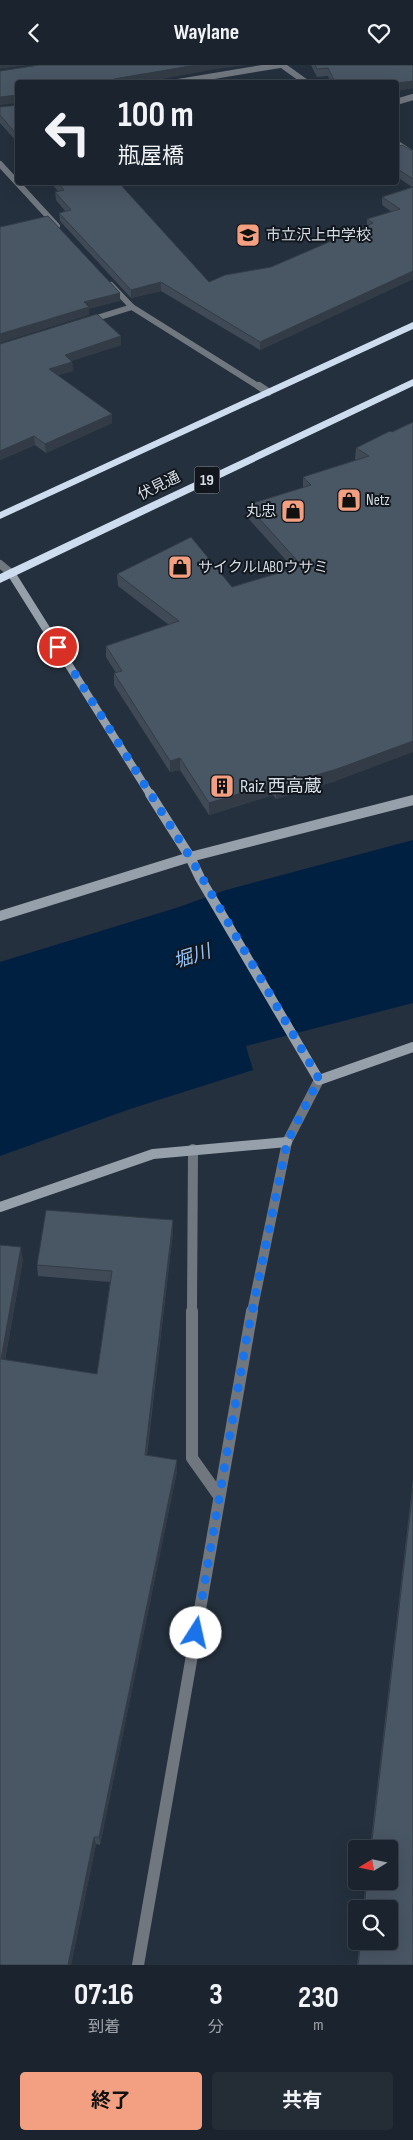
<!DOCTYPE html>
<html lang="ja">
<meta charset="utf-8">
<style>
:root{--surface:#1b242e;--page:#242c36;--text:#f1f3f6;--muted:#a0a4aa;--line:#39414a;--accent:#f2a081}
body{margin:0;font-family:"Sofia Sans Condensed","Noto Sans JP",sans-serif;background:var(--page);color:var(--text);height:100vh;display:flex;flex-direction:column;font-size:19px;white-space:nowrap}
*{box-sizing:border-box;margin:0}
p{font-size:16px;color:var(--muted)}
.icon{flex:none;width:28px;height:28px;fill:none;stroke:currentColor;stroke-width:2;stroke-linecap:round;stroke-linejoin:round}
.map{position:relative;height:1900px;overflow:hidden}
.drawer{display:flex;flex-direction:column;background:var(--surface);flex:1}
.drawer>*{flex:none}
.top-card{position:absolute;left:15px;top:15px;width:384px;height:105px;border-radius:5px;box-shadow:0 5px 20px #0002,0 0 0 1px var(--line);background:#1b242e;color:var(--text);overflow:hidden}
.needle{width:32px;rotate:260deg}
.fabs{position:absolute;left:348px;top:1775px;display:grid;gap:10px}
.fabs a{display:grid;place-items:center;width:50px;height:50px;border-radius:5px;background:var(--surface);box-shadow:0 5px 20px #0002,0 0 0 1px var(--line);font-size:25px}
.pin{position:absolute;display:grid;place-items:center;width:42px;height:42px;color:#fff;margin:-21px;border:2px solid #fff;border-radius:50%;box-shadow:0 1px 5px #0007}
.me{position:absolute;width:55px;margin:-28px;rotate:10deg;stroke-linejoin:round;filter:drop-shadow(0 0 4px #0008)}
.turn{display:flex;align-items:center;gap:18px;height:105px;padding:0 20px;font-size:22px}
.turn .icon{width:65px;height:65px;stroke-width:2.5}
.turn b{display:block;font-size:35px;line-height:42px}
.eta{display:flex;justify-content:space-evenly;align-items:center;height:85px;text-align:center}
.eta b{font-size:30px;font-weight:700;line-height:35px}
.primary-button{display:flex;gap:10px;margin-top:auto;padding:10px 20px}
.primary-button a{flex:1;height:58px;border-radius:5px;background:var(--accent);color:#111;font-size:20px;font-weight:700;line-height:58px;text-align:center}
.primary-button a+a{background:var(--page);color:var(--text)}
header{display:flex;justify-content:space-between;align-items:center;height:65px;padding:0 20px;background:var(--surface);font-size:22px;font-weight:700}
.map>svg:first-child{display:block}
</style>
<header><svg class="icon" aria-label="back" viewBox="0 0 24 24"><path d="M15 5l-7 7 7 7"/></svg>Waylane<svg class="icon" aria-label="heart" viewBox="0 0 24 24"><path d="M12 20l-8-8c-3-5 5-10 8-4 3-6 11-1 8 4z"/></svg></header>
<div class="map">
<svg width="413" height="1900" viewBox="0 0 413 1900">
<rect width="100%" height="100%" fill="#24303d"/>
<path fill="#002042" d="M413,775V938L246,981L253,1005L130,1044L0,1091V897L179,842L226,825Z"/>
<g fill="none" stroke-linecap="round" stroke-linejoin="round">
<g stroke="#71777e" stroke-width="6">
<path d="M282,0L307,18"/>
<path d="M172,18L280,0"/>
<path d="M396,37L413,32"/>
<path d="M396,78L413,89"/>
<path d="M0,99L57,161"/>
<path d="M111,220L132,242L261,323"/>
<path d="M87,256L132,242"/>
</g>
<g stroke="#71777e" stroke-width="8">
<path d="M259,321L268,327"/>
<path d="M0,499L11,508"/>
</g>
<g stroke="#71777e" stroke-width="10">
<path d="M192,1247L193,1084"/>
<path d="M252,1247L287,1077L319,1015"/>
</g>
<g stroke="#71777e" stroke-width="12">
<path d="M192,1246V1393L219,1431"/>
<path d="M138,1900L252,1246"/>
</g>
<path stroke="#96a0ab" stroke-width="8" d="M11,508L151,731"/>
<g stroke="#96a0ab" stroke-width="10">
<path d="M150,729L190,792L200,813L319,1015L413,982"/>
<path d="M0,851L190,792L413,735"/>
<path d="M0,1142L153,1089L287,1077"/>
</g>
<g fill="#cddcee" fill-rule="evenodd">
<path d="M413,257V264L0,454V447Z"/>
<path d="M413,314V321L0,518V509Z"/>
</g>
</g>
<g fill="#3f4a56">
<path d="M311,0H413V23L396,26V18H331L328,11L317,12Z"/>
<path d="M18,40V78L0,58V42Z"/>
<path d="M396,82L413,85V214L260,285L161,226L131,233L60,156L59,148L66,147L56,135L55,127L58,126L51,118H119L209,217L271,202L367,161V154L392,147L382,140V132L412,122L396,111Z"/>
<path d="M0,279L121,280L71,296L72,297L73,306L57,310L112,349V358L46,388L35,380L0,395Z"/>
<path d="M390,366L336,716L276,734L273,730L209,750L180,705L170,707L114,620V608H116L106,592V581L169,560L118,521L117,509L232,522L293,503L247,452V440L303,423V412L356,395L355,394L356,383Z"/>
<path d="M173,1167L147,1390L177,1395V1406L100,1780L96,1779L71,1900H0V1180L23,1194L5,1295L97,1309L110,1217L38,1211L37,1200Z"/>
<path d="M413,1415V1900H357L360,1876H389V1844H363L366,1816H389V1784H370Z"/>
</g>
<g fill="#333c46">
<path d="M0,0H27L0,4Z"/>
<path d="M196,0H246L216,4L141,18H114V14Z"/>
<path d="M413,16V23L396,26V18Z"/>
<path d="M17,30L18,38L0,40V32Z"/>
<path d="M413,206V214L260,285V277Z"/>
<path d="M161,217V226L131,233V225Z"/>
<path d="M120,228V236L89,244V250L0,278V269L84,237Z"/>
<path d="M121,271V280L65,298V290Z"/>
<path d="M72,297L73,306L50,313L49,304Z"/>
<path d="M112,349V358L46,388L45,379Z"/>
<path d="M34,371L35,380L0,395V386Z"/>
<path d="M413,676V687L336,716L276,734V722Z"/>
<path d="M180,693V705L170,707V696Z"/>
<path d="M274,718L273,730L209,750V738Z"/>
<path d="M173,1155V1167L145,1401V1390Z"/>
<path d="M21,1182L23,1194L3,1305L1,1294Z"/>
<path d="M177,1395V1406L100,1780L99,1772Z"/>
<path d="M94,1772L96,1779L71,1900H68Z"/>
</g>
<g fill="#495664" stroke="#333c46">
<path d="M39,0H196L114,14L116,18H18V30L0,32V6Z"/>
<path d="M315,0H413V16L396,18H345L344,16L335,17L328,3L317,4Z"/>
<path d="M18,40V71L0,50V42Z"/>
<path d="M402,80L411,85H413V114L396,103V82Z"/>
<path d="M58,118H119L209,217L225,210L271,202L373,158L367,154L400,144L382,132L413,122V206L260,277L161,217L131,225L59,148L71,145L55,127L64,125Z"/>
<path d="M48,151L120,228L84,237L89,242L0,269V162Z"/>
<path d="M97,249L121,271L65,290L72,297L49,304L112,349L45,379L34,371L0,386V279Z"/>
<path d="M413,357V676L337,704L276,722L274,718L209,738L180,693L170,696L114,608L122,606L106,581L179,556L117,509L191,472L232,522L302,501L247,440L311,420L303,412L369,391L356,383L390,366L392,367Z"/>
<path d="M46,1145L173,1155L145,1390L177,1395L99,1772H94L68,1900H0V1180L21,1182L1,1294L97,1309L112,1206L37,1200Z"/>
<path d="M413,1423V1900H358L361,1876H389V1844H364L367,1816H389V1784H371Z"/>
</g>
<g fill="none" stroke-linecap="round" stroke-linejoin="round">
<path stroke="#1a73e8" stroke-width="9" stroke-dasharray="0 16.2" d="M58,582L190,792L319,1014L287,1077L247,1271L196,1568"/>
</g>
<defs>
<g id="school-square" transform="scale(1.25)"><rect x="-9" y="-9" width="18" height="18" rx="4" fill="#f2a081" stroke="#12171d"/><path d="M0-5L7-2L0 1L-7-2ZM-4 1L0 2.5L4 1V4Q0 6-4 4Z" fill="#111"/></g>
<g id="shop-square" transform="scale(1.25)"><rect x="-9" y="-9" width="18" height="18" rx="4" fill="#f2a081" stroke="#12171d"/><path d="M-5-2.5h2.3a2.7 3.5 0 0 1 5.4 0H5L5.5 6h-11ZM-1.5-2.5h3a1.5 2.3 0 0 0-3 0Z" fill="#111"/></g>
<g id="building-square" transform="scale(1.25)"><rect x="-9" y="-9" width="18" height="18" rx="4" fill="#f2a081" stroke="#12171d"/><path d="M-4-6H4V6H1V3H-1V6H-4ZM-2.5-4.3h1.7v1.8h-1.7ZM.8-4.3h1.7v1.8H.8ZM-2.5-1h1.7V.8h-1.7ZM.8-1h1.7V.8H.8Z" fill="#111"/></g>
</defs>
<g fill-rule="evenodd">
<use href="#school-square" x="248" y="170"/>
<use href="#shop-square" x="349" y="435"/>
<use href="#shop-square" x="293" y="446"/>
<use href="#shop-square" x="180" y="502"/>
<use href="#building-square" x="222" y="721"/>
</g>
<g text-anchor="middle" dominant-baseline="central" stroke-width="4" stroke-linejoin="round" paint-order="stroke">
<g font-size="15" fill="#d5dde5" stroke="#12171d" text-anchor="start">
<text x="266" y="170">市立沢上中学校</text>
<text x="366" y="435">Netz</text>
<text x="276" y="446" text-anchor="end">丸忠</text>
<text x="198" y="502">サイクルLABOウサミ</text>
</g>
<g font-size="15" fill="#d5dde5" stroke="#12171d">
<text transform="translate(159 421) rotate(-26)">伏見通</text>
</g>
<rect fill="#12171d" stroke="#9aa2a9" stroke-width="1" x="194.5" y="401.5" width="25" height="27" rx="4"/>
<g font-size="16" font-weight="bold" fill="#d5dde5">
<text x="207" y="415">19</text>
</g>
<g font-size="18" fill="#d5dde5" stroke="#12171d" text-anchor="start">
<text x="240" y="721">Raiz 西高蔵</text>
</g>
<g font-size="19" font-style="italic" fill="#95c2f4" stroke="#12171d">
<text transform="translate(192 892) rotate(-18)">堀川</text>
</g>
</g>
</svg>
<div class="fabs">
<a><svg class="needle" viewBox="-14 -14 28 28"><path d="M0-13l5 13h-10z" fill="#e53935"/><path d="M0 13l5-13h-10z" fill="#a0a4aa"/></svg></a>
<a><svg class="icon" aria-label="search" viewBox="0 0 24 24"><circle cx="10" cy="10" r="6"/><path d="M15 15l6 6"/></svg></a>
</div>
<div class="pin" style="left:58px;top:582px;background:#d93025"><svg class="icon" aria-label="arrive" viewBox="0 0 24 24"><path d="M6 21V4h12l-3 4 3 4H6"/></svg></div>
<svg class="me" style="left:196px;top:1568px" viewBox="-20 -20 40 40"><circle r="19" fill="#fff"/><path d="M0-13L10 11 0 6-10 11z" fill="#1a73e8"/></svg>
<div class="top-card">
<div class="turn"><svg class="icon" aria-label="left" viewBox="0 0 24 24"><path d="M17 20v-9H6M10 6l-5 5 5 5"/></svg><div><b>100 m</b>瓶屋橋</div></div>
</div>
</div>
<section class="drawer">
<div class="eta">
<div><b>07:16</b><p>到着</p></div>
<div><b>3</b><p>分</p></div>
<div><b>230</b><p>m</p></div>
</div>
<div class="primary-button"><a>終了</a><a>共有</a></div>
</section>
